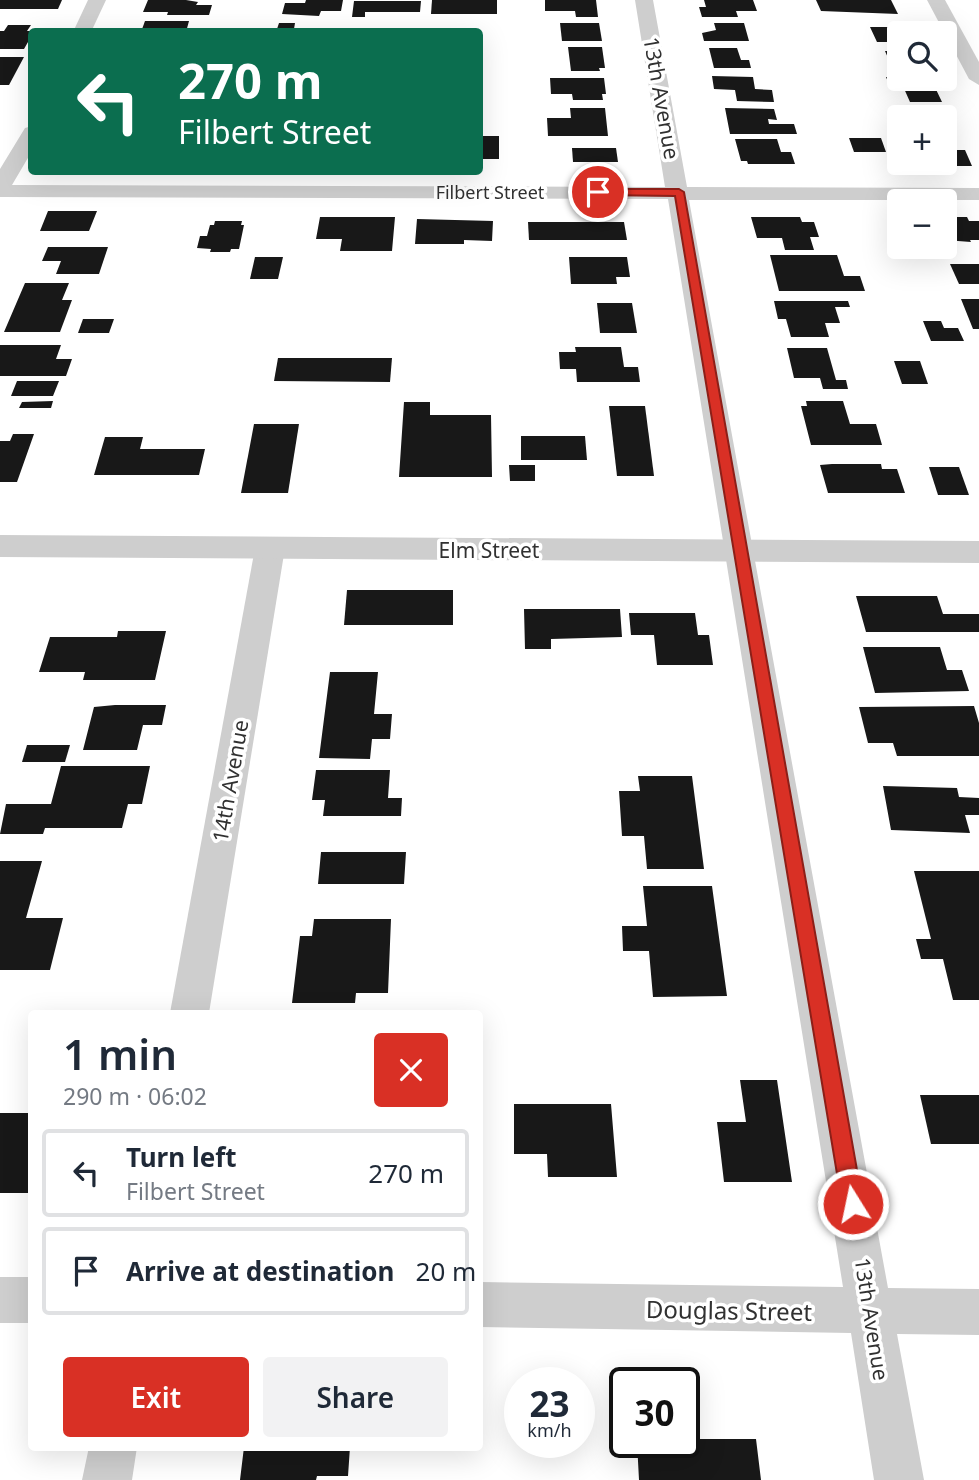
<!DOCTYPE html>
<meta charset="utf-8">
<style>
:root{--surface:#fff;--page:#f2f2f3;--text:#1f2937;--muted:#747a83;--line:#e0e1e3;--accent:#d93025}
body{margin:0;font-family:"Noto Sans",sans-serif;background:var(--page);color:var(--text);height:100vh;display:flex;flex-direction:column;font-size:26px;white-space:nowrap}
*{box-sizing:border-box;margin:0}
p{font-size:23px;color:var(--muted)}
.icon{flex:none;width:38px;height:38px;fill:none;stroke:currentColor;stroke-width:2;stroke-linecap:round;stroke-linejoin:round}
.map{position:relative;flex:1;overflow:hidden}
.sheet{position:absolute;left:28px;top:1010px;width:455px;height:441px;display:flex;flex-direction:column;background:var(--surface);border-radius:7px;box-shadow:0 7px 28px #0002}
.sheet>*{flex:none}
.top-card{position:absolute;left:28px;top:28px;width:455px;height:147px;border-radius:7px;box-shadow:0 7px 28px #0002;background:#0b6e4f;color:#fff;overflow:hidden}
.fabs{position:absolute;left:887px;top:21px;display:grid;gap:14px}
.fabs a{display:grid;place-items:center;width:70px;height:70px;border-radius:7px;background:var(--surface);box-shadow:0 7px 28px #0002;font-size:35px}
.speed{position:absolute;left:504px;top:1367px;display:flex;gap:14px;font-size:35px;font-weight:700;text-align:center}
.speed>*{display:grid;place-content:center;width:91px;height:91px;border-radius:50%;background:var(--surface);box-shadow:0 7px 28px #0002;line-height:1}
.speed small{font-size:18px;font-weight:400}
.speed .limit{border:4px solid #111;border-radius:10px;background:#fff;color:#111}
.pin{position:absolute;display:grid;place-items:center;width:60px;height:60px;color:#fff;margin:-30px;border:4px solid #fff;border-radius:50%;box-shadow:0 2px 7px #0007}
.me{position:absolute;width:77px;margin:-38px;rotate:350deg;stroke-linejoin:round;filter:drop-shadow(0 0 5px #0008)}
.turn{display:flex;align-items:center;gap:24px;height:147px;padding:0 35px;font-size:32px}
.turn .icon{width:91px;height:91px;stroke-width:2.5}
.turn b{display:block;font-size:49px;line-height:60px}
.round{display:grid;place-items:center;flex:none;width:74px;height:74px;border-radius:7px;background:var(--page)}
.overview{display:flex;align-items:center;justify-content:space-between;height:119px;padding:0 35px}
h1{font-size:42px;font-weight:600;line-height:52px}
.cta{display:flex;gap:14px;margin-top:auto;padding:14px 35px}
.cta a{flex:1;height:80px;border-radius:7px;background:var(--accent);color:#fff;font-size:28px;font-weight:600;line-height:80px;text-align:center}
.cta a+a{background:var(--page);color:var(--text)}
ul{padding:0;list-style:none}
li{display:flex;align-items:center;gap:21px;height:88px;margin:0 14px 10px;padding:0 21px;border:4px solid var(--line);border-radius:7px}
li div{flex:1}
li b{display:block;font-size:26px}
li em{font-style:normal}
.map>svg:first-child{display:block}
</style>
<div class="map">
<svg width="979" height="1480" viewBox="0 0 979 1480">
<rect width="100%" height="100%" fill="#fff"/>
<g fill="#181818">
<path d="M0,0H62L58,9H0Z"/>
<path d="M148,0H186L198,2L196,5H212L209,15H167L168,12H143Z"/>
<path d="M306,0H343L341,11H321L319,16L282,14L285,3H305Z"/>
<path d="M432,0H497V14H431Z"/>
<path d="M545,0H596L598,17H576L575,11H545Z"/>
<path d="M704,0H753L757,11H736L738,17H702L699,7H706Z"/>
<path d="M816,0H891L898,14L821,11Z"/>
<path d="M354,1H421L420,12H365V17H352Z"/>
<path d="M145,21H189L186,32H141Z"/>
<path d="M279,23H295L294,29H277Z"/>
<path d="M560,23H599L602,41H562Z"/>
<path d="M714,23H744L749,41H704L702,33L716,30Z"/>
<path d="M8,25H31L27,31H32V35L24,49H0V31H4Z"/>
<path d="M870,27H907L911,33H900V42H877Z"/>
<path d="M568,47H602L605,68H599L600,71H571Z"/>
<path d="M709,48H737L741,60H749L751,68H714Z"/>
<path d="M885,51H900V69H893Z"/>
<path d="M0,57H24L9,85H0Z"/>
<path d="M712,76L753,77L755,89L772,90L774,102L737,101L735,90L714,89Z"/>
<path d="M886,77L931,79L942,102H910L902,84H889Z"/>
<path d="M550,78H604L606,94H602L603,100H573L572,94H551Z"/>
<path d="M570,108H605L608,136H548L547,118H571Z"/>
<path d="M725,108L774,109L777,120L768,119L769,124H794L797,134H730Z"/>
<path d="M913,110H943L956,135H945V117H916Z"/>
<rect x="480" y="136" width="19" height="23"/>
<path d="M849,138H881L886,152H854Z"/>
<path d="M735,139H777L781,152H791L795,164H748L747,161H741Z"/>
<path d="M572,148H616L618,162H573Z"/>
<path d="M945,150H965L972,166H919L918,163H945Z"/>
<path d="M48,211H97L89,231H40Z"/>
<path d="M320,217H395L392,251H340L342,239H316Z"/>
<path d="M751,217H800L802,222H814L819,237H810L814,250H785L782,238H757Z"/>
<path d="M945,217H967L969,221H979V240H970L971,242L945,240Z"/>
<path d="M417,219L493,221L492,241L464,240V244H415Z"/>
<path d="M215,221H242L241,225H244L239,249H231L230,252H210L211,249L197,248L200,236H207L210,225H214Z"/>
<path d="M528,222H624L627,240H529Z"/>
<path d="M48,247H108L99,274H56L61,261H42Z"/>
<path d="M770,255H837L844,276H860L865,291H779Z"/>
<path d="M255,257H283L278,279H250Z"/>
<path d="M569,257H627L630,277H616L617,284H571Z"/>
<path d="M950,264H979V284H959Z"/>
<path d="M25,283H69L62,300H72L60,332H4Z"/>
<path d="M961,299H979V329H973Z"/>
<path d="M774,301H848L850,307H835L840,323H825L829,337H791L786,319H778Z"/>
<path d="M597,303H632L637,333H600Z"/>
<path d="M83,319H114L109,333H78Z"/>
<path d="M923,321H941L944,328H958L964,341H931Z"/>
<path d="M0,345H61L56,359H72L66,376H0Z"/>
<path d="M575,347H621L624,367H638L640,382H577L576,369H560L559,352H576Z"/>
<path d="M787,348H827L836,380H846L848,389H823L820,378H794Z"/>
<path d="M278,358H392L390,382L274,381Z"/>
<path d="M894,361H920L928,384H902Z"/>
<path d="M17,381H59L53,396H11Z"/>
<path d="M53,401L51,408H19L22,402Z"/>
<path d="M806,401H843L850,424H876L882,445H811L801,406H807Z"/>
<path d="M404,402H430V415H491L492,477H399Z"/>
<path d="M609,406H645L654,476H617Z"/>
<path d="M254,424H299L288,493H241Z"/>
<path d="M13,434H34L17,482H0V441H10Z"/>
<path d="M521,436H585L587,460H521Z"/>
<path d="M105,437H143L140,449H205L199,475H94Z"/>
<path d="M832,464H881L882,469H897L905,493H828L820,465Z"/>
<path d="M509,465H535V481H510Z"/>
<path d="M929,467H959L969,495H938Z"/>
<path d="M347,590H453V625H344Z"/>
<path d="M856,596H937L943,614H979V632H866Z"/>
<path d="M524,609H620L622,637L551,639V649H525Z"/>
<path d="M629,613H695L698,635H709L713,665H657L654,635H631Z"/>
<path d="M118,631H166L155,680H83L85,672H39L50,637H117Z"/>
<path d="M863,647H940L947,670H962L969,691L875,693Z"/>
<path d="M330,672H378L374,714H392L390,739H372L370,759L319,758Z"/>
<path d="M115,705H166L162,725H143L137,750H83L94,707Z"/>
<path d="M974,706L979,723V756H897L893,743H868L859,707Z"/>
<path d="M27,745H70L65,762H22Z"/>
<path d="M61,766H150L142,804H128L122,828H45L43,834H0L6,804H51Z"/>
<path d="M316,770H390L388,798H402L401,816H323L325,800H312Z"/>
<path d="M638,776H692L704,869H647L644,836H622L619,791H640Z"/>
<path d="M883,786L957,788L959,797L979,798V815H965L970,833L891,830Z"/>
<path d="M321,852H406L404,884H318Z"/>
<path d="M0,861H42L26,918H63L50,970H0Z"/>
<path d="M914,871H979V1000H953L943,959H921L916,939H931Z"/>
<path d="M643,886H712L727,996L653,997L649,951H623L622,926H647Z"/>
<path d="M314,919H391L388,993H356L355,1003H292L300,936H312Z"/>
<path d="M740,1080H777L792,1182H724L717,1122H746Z"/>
<path d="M920,1095H979V1144H931Z"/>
<path d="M514,1104H611L617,1177H548L547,1154H514Z"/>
<rect x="0" y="1113" width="32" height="80"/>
<path d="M684,1439H756L761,1480H639L637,1442H684Z"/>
<path d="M244,1447H350L348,1476H317L316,1480H240Z"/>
</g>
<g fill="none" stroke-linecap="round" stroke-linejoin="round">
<g fill="#cecece" fill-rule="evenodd">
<path d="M88,0H106L91,32H73Z"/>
<path d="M635,0H653L687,187L979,188V200H689L888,1288L979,1289V1335L897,1334L924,1480H874L851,1333L480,1327V1282L843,1287L668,199L0,197V169L25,128L32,126V151L12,185L665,187Z"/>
<path d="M927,0H945L979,62V85L969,79Z"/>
<path d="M270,539L280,541L285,548L209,1013H170L255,548L260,541Z"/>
<rect x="0" y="1277" width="32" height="46"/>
<path d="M89,1447H137L132,1480H82Z"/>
</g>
<path fill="#cecece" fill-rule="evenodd" d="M0,535L979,541V563L0,557Z"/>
</g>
<path fill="#d93025" stroke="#8d1f18" stroke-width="2" d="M679,189L684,192L863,1204L860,1211L853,1214L845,1211L842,1204L675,196L598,195L593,192L598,189Z"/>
<g text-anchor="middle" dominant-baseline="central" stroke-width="7" stroke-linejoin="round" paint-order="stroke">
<g font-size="18" fill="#313131" stroke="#fff">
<text x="490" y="192">Filbert Street</text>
</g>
<g font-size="21" fill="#313131" stroke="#fff">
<text transform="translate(662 98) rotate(80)">13th Avenue</text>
<text x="489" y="550">Elm Street</text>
<text transform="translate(230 781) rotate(-80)">14th Avenue</text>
<text transform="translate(872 1319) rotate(81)">13th Avenue</text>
</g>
<g font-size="24" fill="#313131" stroke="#fff">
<text transform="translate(729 1310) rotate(1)">Douglas Street</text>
</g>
</g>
</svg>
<div class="fabs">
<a><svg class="icon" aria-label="search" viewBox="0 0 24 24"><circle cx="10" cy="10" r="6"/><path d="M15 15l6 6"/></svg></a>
<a>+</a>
<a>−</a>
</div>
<div class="speed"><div>23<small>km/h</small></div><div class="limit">30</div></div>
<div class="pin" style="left:598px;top:192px;background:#d93025"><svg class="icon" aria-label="arrive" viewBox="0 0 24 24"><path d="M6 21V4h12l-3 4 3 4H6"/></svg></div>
<svg class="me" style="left:853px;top:1204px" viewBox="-20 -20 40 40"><circle r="17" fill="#d93025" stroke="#fff" stroke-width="3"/><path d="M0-11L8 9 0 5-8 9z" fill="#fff"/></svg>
<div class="top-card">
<div class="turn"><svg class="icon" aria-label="left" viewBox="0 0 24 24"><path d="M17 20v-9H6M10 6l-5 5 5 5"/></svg><div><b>270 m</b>Filbert Street</div></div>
</div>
<section class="sheet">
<div class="overview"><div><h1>1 min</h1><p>290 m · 06:02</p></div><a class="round" style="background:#d93025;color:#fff"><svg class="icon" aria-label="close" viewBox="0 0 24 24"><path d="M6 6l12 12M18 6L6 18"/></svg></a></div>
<ul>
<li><svg class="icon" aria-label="left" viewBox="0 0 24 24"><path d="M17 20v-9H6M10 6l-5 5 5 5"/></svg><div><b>Turn left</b><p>Filbert Street</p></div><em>270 m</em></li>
<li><svg class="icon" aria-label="arrive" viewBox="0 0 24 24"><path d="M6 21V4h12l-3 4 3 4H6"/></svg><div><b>Arrive at destination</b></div><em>20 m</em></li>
</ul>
<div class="cta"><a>Exit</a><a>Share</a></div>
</section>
</div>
